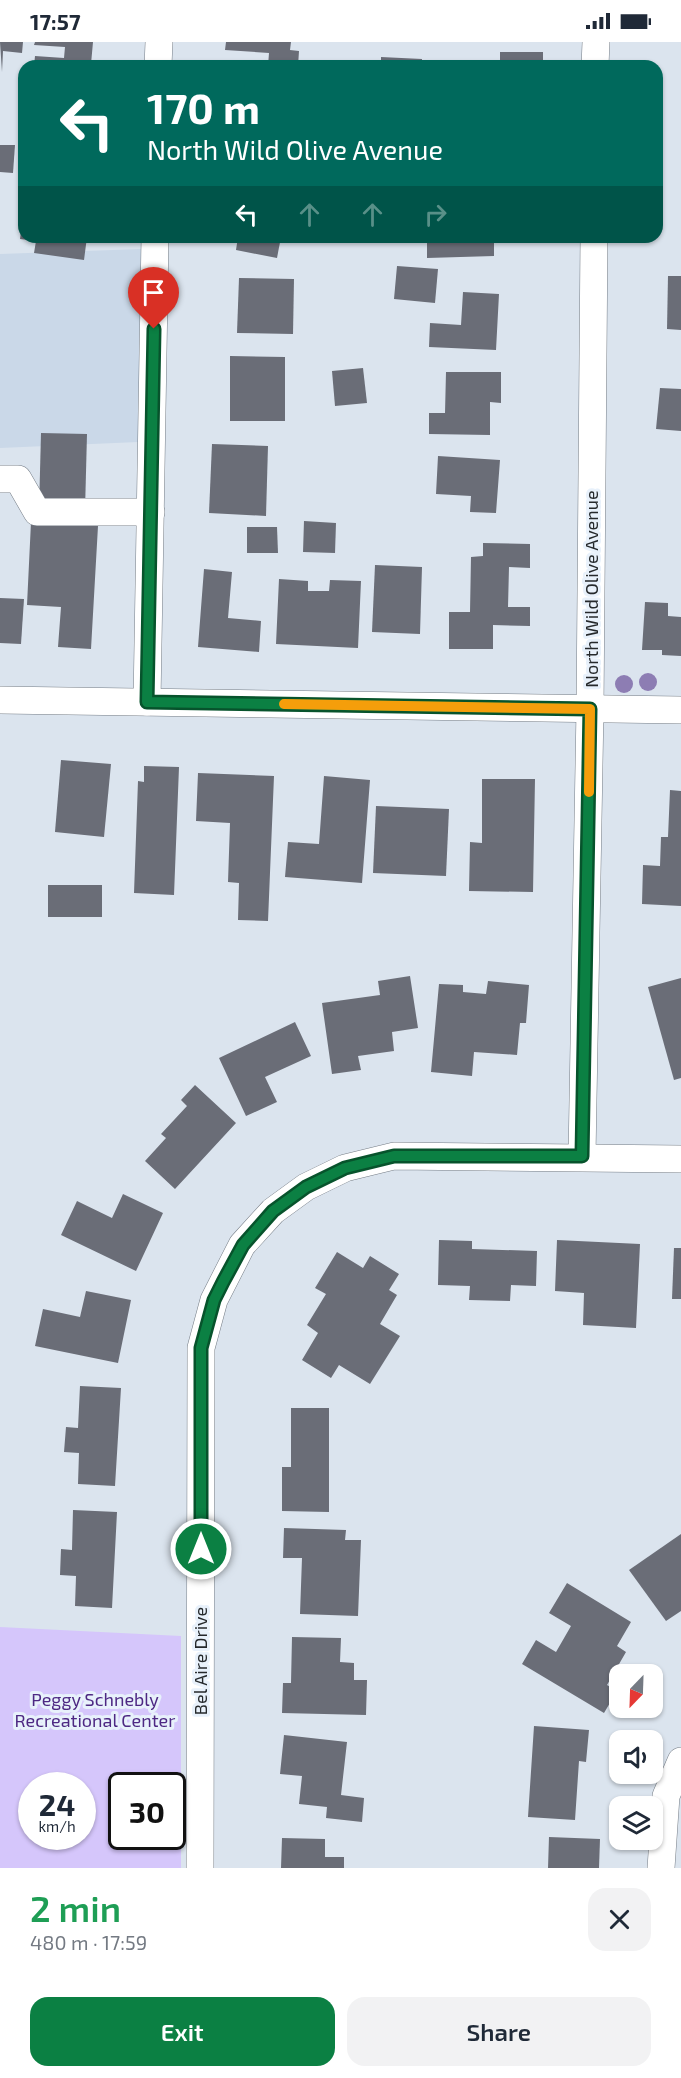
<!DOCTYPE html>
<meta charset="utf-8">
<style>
:root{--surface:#fff;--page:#f2f2f3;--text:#1f2937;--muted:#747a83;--accent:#0b8043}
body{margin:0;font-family:"Exo 2",sans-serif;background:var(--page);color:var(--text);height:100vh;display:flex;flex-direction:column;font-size:22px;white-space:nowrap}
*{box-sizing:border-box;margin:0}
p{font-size:20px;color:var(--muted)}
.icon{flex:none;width:33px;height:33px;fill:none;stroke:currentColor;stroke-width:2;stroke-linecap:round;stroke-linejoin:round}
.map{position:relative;height:1826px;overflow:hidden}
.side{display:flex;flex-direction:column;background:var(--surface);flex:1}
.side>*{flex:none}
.top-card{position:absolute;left:18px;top:18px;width:645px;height:183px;border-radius:18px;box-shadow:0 2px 4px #0004;background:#00695c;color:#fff;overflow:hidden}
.needle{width:39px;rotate:203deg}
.tools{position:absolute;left:609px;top:1622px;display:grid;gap:12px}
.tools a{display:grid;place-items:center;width:54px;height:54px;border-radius:12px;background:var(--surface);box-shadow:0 2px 4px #0004;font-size:30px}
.speed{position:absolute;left:18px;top:1730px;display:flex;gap:12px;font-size:30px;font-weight:700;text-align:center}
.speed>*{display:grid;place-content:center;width:78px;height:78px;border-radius:50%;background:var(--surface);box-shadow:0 2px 4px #0004;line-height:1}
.speed small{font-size:15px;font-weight:400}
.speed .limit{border:3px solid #111;border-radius:9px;background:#fff;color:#111}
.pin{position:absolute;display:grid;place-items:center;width:51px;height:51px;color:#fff;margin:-62px -26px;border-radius:50% 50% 50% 0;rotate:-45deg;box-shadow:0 0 6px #0007}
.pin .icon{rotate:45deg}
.me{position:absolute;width:66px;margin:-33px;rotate:0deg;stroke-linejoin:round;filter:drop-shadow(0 0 4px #0008)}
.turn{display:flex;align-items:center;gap:21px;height:126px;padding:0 30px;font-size:27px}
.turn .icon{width:78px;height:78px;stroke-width:2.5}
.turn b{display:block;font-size:42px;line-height:51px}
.lanes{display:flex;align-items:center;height:57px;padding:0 30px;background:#0003;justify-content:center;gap:30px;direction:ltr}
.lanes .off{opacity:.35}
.round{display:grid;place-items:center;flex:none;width:63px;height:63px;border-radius:18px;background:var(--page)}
.head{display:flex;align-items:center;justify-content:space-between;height:102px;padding:0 30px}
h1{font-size:36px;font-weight:600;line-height:45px;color:#1e9e55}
.button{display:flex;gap:12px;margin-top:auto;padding:12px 30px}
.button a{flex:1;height:69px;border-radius:18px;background:var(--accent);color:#fff;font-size:24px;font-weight:600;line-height:69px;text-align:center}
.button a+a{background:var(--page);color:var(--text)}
.status{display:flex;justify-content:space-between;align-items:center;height:42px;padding:0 30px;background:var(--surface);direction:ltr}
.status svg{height:16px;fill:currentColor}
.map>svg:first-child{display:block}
</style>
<div class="status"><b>17:57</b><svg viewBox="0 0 49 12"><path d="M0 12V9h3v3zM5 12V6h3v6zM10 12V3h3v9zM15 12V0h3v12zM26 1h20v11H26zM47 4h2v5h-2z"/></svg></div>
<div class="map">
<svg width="681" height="1826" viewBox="0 0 681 1826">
<rect width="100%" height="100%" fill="#dbe4ee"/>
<path fill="#cad8e8" d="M141,207L138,400L0,406V212Z"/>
<path fill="#d5c6fb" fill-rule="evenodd" d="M0,1585L181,1594V1826H0ZM32,1743H82V1794H32ZM122,1743H172V1794H122Z"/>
<g fill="#6a6d77">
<path d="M0,0H23L22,11L3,9L2,30Z"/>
<path d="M35,0H93L91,22L96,24H34L35,14L64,16L65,5L34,3Z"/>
<path d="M226,0H291L290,8L299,9L298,24H268L269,11L225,8Z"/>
<rect x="500" y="10" width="43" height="14"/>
<path d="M381,15L422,17V24H381Z"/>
<path d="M0,103H15L13,131L0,130Z"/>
<path d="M23,175L24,195H87L84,218L34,211L36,199L20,197Z"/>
<path d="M238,195H281L277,216L236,208Z"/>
<path d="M444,195H494V214L427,216V197Z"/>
<path d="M397,224L438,227L435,261L394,257Z"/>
<path d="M668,234H681V288L667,287Z"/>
<path d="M239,236L294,237L293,292L237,291Z"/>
<path d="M463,250L499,252L496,308L429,305L430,281L461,283Z"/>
<path d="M230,314L285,315V379H230Z"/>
<path d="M363,326L367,361L335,364L332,329Z"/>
<path d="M446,330H501V361L490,360V393L429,392V371H445Z"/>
<path d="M660,346L681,347V389L656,387Z"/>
<path d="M41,391L87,392L85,469L39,468Z"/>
<path d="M212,402L268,404L266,474L209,471Z"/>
<path d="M438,414L500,418L496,471L470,470L471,454L436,452Z"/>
<path d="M304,479L336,481L335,511L303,510Z"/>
<path d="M31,480L98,484L91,607L58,605L61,565L27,563Z"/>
<path d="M247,485H277L278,511H247Z"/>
<path d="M483,501L530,502V526L509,525L508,565H530V584L493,583V607H449V570H470L471,515L483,514Z"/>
<path d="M375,523L422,525L420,592L372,590Z"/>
<path d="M204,527L232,530L228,576L261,579L259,610L198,605Z"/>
<path d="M279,537L308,539V549H329L330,538L361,539L358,606L276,602Z"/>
<path d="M0,556L24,557L21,602L0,601Z"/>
<path d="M645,560L668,561V574L681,575V614L662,613V608H642Z"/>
<path d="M61,718L111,722L104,795L55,790Z"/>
<path d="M144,724L179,725L174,853L134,851L138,739L144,740Z"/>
<path d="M198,731L274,734L268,879L238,878L239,841L228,840L230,781L196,779Z"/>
<path d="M324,734L370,738L362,841L285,835L288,800L319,802Z"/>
<path d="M482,737H535L533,850L469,849L470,800L482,801Z"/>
<path d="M670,748L681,749V864L642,862L643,823L660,824L661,795H668Z"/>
<path d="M376,764L449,767L446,834L373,831Z"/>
<rect x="48" y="843" width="54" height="32"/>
<path d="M410,934L418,986L392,990L394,1009L358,1014L361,1028L332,1032L322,961L380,953L378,939Z"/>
<path d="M681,936V1036L674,1038L648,945Z"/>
<path d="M488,939L529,943L526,981H520L517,1013L474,1010L472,1034L431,1030L439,942L463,943V950L486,952Z"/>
<path d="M295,980L311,1014L265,1035L277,1060L246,1074L219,1016Z"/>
<path d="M195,1043L236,1081L175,1147L145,1119L166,1096L161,1092L187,1064L181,1058Z"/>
<path d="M123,1152L163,1171L136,1229L61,1193L77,1159L112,1176Z"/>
<path d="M439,1198L472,1199V1207L537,1209L536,1244L511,1243L510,1259L469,1258L470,1244L438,1243Z"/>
<path d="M557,1198L640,1202L636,1286L583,1283L584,1251L555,1249Z"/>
<path d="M674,1206H681V1257H672Z"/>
<path d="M337,1210L363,1226L370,1214L399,1232L389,1248L397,1253L380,1282L400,1294L370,1342L339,1323L331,1336L302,1318L318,1291L307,1283L326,1252L315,1246Z"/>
<path d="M86,1249L131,1258L118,1321L35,1304L43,1267L80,1275Z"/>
<path d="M80,1344L121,1346L115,1444L78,1442L79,1411L64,1410L66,1385L78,1386Z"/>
<path d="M291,1366H329V1470L282,1469V1425H291Z"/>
<path d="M73,1468L117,1470L112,1566L75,1564L76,1534L60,1533L61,1507L72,1508Z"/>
<path d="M284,1486L346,1488L345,1498H361L358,1574L300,1572L302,1516H283Z"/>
<path d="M681,1492V1569L666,1579L629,1528Z"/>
<path d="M567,1541L631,1580L617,1604L626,1610L607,1643L617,1649L604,1671L522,1622L536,1598L556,1610L571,1584L549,1571Z"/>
<path d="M292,1595L341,1596L340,1620L354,1621V1638H367L366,1673L282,1671L283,1641H291Z"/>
<path d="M534,1684L589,1688L586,1720L579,1719L575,1778L528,1775Z"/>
<path d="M284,1693L347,1700L341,1753L364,1756L362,1780L326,1776L327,1765L299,1762L302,1734L280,1732Z"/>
<path d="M549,1795L600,1797L599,1826H548Z"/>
<path d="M282,1796L325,1797V1815H344V1826H281Z"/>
</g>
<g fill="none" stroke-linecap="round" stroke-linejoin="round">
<g stroke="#757d86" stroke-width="28">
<g id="minor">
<path d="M158,24L159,0"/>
<path d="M595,24L596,0"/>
<path d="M0,437H18L37,470H151"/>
<path d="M0,658L681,668"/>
<path d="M147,660L155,195"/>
<path d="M582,1114L590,667L594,195"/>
<path d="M200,1826L201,1306L214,1258L242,1203L273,1169L306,1145L345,1126L394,1114L681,1117"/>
<path d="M661,1826L666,1754L681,1719"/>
</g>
</g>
<use href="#minor" stroke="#fff" stroke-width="27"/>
</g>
<g fill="#8d7db3">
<circle cx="648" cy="640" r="9"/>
<circle cx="624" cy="642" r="9"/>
</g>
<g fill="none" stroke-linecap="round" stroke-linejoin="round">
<g stroke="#07532c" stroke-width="15">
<path id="route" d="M154,287L147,660L590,667L582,1114H394L345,1126L306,1145L273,1169L243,1203L223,1240L214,1258L201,1306V1507"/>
</g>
<use href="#route" stroke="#0b8043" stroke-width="10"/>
<path stroke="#f59e0b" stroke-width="10" d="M284,662L590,667L589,750"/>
</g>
<g text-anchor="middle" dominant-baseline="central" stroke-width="6" stroke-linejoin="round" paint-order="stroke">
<g font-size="18" fill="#25292c" stroke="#e8f1fb">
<text transform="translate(591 547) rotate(-90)">North Wild Olive Avenue</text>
<text transform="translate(200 1619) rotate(-90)">Bel Aire Drive</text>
</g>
<g font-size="18" fill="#4d2883" stroke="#e8f1fb">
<text x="95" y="1657">Peggy Schnebly<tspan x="95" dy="21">Recreational Center</tspan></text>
</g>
</g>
</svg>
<div class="tools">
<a><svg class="needle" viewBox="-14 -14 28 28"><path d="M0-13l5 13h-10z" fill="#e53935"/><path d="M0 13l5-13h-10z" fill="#747a83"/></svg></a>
<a><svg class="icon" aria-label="sound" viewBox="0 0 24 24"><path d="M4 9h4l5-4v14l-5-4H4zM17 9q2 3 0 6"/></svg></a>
<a><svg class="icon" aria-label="layers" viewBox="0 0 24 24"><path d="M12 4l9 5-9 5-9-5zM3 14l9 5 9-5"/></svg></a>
</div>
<div class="speed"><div>24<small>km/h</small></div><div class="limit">30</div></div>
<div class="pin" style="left:154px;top:287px;background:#d93025"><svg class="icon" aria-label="arrive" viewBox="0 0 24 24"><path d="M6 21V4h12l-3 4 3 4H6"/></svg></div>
<svg class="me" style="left:201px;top:1507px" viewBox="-20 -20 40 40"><circle r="17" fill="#0b8043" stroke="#fff" stroke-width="3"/><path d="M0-11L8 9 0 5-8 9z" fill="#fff"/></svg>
<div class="top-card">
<div class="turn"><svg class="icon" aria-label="left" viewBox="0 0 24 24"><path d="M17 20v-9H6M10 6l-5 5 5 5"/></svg><div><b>170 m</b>North Wild Olive Avenue</div></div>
<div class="lanes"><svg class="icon" aria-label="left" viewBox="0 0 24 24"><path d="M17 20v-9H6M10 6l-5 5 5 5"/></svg><svg class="icon off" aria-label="ahead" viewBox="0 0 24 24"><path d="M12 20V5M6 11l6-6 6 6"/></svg><svg class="icon off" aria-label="ahead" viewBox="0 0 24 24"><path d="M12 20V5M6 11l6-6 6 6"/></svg><svg class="icon off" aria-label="right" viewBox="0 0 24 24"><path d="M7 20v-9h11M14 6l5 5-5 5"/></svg></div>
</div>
</div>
<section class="side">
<div class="head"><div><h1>2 min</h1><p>480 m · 17:59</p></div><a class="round"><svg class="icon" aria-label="close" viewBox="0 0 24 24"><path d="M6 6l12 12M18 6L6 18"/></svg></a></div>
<div class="button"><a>Exit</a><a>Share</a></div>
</section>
